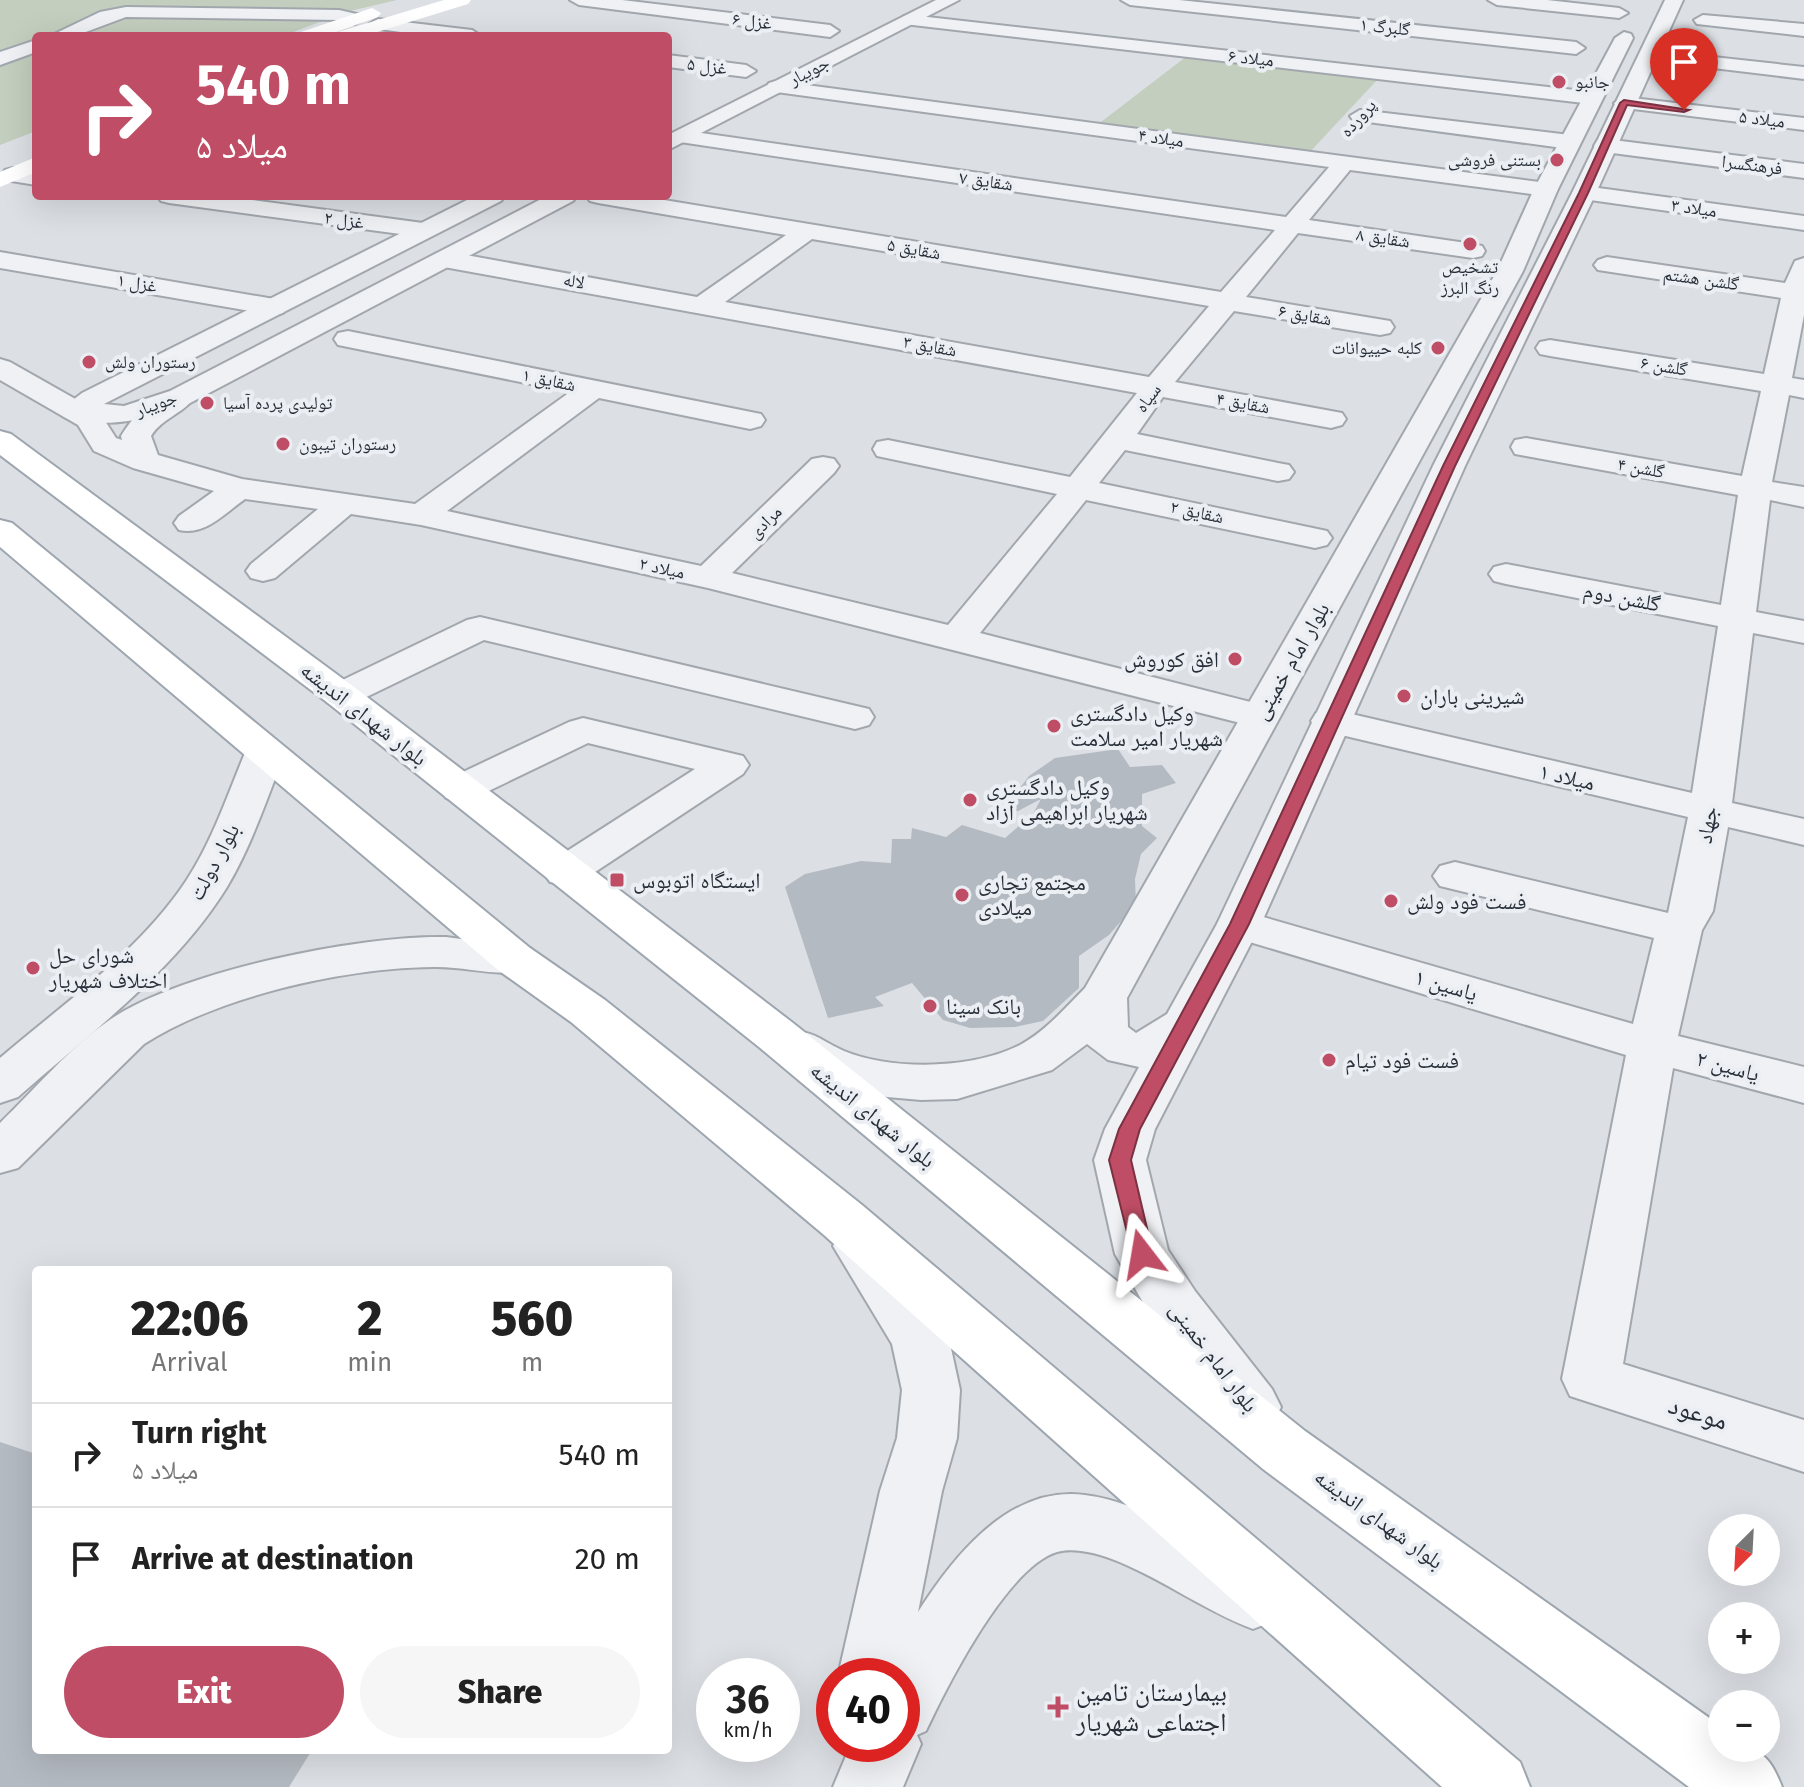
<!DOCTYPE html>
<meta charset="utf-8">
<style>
:root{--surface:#fff;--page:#f6f6f6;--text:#222;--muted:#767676;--line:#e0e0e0;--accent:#be4d65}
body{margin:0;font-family:"Fira Sans","Noto Naskh Arabic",sans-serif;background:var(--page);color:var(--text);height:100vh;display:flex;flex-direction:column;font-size:30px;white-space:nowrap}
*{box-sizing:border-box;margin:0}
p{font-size:26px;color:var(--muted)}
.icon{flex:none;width:44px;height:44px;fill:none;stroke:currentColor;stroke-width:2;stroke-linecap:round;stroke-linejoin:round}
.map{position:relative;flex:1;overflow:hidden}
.side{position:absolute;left:32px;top:1266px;width:640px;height:488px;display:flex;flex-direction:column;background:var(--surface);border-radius:8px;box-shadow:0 8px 32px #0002}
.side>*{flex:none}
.guide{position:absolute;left:32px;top:32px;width:640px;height:168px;border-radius:8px;box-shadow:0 8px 32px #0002;background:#be4d65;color:#fff;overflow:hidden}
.needle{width:52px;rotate:204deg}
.fabs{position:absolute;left:1708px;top:1514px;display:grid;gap:16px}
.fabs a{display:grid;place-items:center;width:72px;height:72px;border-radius:50%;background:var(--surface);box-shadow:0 8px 32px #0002;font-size:40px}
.speed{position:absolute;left:696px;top:1658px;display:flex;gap:16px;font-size:40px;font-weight:700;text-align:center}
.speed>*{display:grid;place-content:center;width:104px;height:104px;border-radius:50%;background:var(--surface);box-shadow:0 8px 32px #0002;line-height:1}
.speed small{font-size:20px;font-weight:400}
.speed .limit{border:12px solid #d22;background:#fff;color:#111}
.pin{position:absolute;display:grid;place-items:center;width:68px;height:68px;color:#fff;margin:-82px -34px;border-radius:50% 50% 50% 0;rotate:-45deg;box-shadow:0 0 8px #0007}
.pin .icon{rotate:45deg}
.me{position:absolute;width:88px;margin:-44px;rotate:346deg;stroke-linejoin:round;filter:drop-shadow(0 0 6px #0008)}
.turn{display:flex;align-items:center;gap:28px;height:168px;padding:0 32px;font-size:36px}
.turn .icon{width:104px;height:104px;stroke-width:2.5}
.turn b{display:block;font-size:56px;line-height:68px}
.eta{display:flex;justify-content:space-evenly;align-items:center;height:136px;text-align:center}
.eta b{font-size:48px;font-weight:800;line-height:56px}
.action{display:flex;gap:16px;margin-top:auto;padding:16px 32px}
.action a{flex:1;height:92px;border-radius:48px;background:var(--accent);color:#fff;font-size:32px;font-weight:800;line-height:92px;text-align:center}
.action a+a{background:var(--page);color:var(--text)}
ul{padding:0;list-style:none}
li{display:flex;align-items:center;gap:24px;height:104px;padding:0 32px;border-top:2px solid var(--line)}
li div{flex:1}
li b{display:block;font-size:30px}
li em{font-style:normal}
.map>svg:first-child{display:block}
</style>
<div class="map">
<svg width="1804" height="1787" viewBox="0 0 1804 1787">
<rect width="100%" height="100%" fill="#dce0e5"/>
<g fill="#c3cebe">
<path d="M0,0H397L346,12L283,36H36V131L0,145Z"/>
<path d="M1187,56L1378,79L1309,153L1097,125Z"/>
</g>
<g fill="#b4bac1">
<path d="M1118,749L1130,767L1162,765L1176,783L1142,794V826L1157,838L1141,854L1135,879L1136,904L1109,935L1079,956V988L1043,1021L1015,1027L970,1028L943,1020L912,983L875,997L884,1006L828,1018L785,887L805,874L861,861L891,863L892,839H911L912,828L946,837L962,825L1005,838L1033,814L1041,799L1018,811L1004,809L1029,776L1055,758Z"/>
<path d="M0,1442L36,1454V1750H312L289,1787H0Z"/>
</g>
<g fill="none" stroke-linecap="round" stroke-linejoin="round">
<g stroke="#a2a7ae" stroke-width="4">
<g id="minor">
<path d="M570,0H622L830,25L839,31L830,37L579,5Z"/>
<path d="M1121,0H1179L1576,42L1585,48L1576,54L1130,5Z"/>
<path d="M1488,0H1547L1619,8L1628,13L1619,18L1497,5Z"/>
<path d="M126,7L339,10L361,15L364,19L355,24L339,20L126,17L75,36H50L100,12Z"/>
<path d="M910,15L1592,92L1602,98L1592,104L904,24L901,20L904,16Z"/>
<path d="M1703,15L1804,24V36L1697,24L1694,20Z"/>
<path d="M378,19L472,30L481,36H429L372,28L369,24Z"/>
<path d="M36,40V52L0,65V52Z"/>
<path d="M668,55L746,65L756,71L746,77L668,67Z"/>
<path d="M1695,55L1804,67V79L1688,65L1685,61Z"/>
<path d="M776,81L1554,184L1558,189L1554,194L1546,196L1350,170L1309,220L1473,244L1482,246L1485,251L1482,256L1473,258L1298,233L1246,297L1390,321L1394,327L1390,333L1380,335L1234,311L1175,382L1342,413L1346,419L1342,425L1331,428L1163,397L1137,434L1278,463L1289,465L1294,472L1289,479L1278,481L1125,450L1099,483L1327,531L1332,538L1327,545L1315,548L1086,500L980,633L1274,708L1279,716L1274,724L1260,728L708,588L421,525L351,514L275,578L263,581L251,578L246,571L251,564L318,509L245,499C225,513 205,536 179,530L174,523L179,516L214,491L133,468L94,451L78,425L0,380V359L10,362L100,413L116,438L122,440L121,436C134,414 162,384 190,391L195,397C183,414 162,418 151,436L158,455L242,479L415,504L570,392L338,345L334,339L338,333L348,331L761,414L765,420L761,426L750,429L599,398L447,511L701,566L812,459L823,457L834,459L839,466L834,473L732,573L948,625L1057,494L877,456L873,449L877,442L888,440L1070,477L1137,393L444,267L435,264L431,259L435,254L444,251L697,297L786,235L598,203L590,201L586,196H640L1221,292L1275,230L680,142L669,136L680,130L1286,217L1329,167L769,91L766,87L769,83ZM812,239L1209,306L1149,377L725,302Z"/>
<path d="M1624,97L1804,118V130L1617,107L1614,103Z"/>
<path d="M1360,110L1570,135L1581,142L1570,149L1353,120L1350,116Z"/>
<path d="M1605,139L1804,164V178L1597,151L1594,146L1597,141Z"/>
<path d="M13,168L36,171V185L5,180L2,175L5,170Z"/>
<path d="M1584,186L1804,216V230L1576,198L1572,193L1576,188Z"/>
<path d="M157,196H222L423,223L432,225L435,230L432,235L423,237L169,203L161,201Z"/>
<path d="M0,252L274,299L283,301L287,307L283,313L274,315L0,268Z"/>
<path d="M1607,257L1785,283L1795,261L1804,258V315L1792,378L1804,380V398L1789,395L1772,482L1804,487V507L1770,500L1756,612L1804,621V643L1753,633L1732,803L1804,819V845L1728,827L1713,911L1702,930L1678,1036L1804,1067V1103L1673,1068L1623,1364L1804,1420V1472L1570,1396L1562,1379L1626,1055L1223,934L1217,924L1223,914L1239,910L1633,1024L1654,938L1440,886L1433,876L1440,866L1455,862L1668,913L1688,817L1316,729L1311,721L1316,713L1330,709L1692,793L1718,626L1506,584L1494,581L1489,574L1494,567L1506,564L1721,605L1738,495L1526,456L1515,454L1511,447L1515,440L1526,438L1742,476L1761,391L1550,356L1540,354L1536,348L1540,342L1550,340L1764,374L1781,298L1598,270L1594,265L1598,260Z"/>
<path d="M480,617L869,709L874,717L869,725L855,729L484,640L354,703L341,706L328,703L322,695L328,687L467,620Z"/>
<path d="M583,718L743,756L749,765L743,774L580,882L565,885L550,882L543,872L550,862L695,769L588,743L474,798L460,801L446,798L440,789L446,780L569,722Z"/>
</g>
</g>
<g stroke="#a2a7ae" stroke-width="4">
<g id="tertiary">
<path d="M936,0H959L668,150V135Z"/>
<path d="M1665,0H1683L1596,193L1465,466L1261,924L1155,1129L1146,1160L1168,1250L1195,1291L1272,1389L1281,1407L1272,1425L1251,1432L1230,1425L1155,1323L1115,1254L1094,1160L1105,1129L1139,1067L1108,1060L1087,1044L1052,1070L957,1099L921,1100L887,1097L813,1077L781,1059L774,1047L781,1035C811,1026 818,1040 844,1051C893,1071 973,1069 1020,1045C1046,1031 1065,1008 1085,988L1497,271L1534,189L1615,38L1624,32L1631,34L1633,38L1558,189L1523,271L1127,998L1128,1027L1136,1033L1167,1014L1217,924L1433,466L1572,193Z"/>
<path d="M475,196H505L501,201L104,404L124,406L170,391L547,196H577L573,201L190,403C142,419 116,430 64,417L59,411L82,393Z"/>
<path d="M265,741L279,745L285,753C267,798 252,845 227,887C175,971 90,1033 18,1097L0,1103V1058C64,1003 139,952 186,881C212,842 227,796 245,753L251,745Z"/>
<path d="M446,937L530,948L537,959L530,970C499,978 465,966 433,967C344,968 219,996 144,1044L18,1168L0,1173V1123C36,1088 70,1047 111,1019C182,971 360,935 446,937Z"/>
<path d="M860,1225L879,1231L940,1322L949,1339L960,1390L957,1438L942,1491L918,1612C951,1560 1003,1493 1072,1494C1116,1495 1166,1521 1204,1540C1221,1549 1263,1566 1275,1577C1280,1582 1283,1593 1285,1599L1276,1620L1253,1629C1205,1611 1164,1580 1117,1561C1100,1554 1075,1547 1057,1552C1007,1567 947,1686 926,1731L917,1735L921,1744L903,1787H833L851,1744H902V1676H838L880,1491L897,1438L902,1390L892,1344L833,1246L841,1231Z"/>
</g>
</g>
<g stroke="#9da5af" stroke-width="4">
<g id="primary">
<path d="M0,431L11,434L354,687L793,1023L1305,1431L1722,1727V1748C1760,1748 1768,1752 1782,1787H1689L1263,1469L759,1047L328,703L0,455Z"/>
<path d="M0,520L12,523L530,948L605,1000L862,1205L1520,1762L1530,1787H1442L824,1235L571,1022L498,970L0,547Z"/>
</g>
</g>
<use href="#minor" fill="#eff1f4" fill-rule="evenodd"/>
<use href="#tertiary" fill="#eff1f4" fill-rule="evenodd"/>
<g fill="#fff" fill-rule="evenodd">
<path d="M444,0H471L468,4L364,36H336L338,32Z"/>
<path d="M372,8L381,13L378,17L325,36H299L301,32Z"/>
<path d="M36,157V172L0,187V172Z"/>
</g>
<use href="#primary" fill="#fff" fill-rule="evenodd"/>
</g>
<path fill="#be4d65" stroke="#7c3242" stroke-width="2" d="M1624,100L1689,110L1684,112L1627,105L1588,193L1455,466L1249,924L1140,1129L1131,1160L1153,1254L1150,1260L1142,1262L1134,1260L1109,1160L1119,1129L1230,924L1443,466L1579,193L1620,103Z"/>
<g fill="#be4d65" stroke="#ebeff3" stroke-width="3">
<circle cx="1559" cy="82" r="8"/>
<circle cx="1557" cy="160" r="8"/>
<circle cx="1470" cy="244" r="8"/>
<circle cx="1438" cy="348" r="8"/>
<circle cx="89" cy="362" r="8"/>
<circle cx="207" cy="403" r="8"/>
<circle cx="283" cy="444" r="8"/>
<circle cx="1235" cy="659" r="8"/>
<circle cx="1404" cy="696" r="8"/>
<circle cx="1054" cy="726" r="8"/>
<circle cx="970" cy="800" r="8"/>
<rect x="609" y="872" width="16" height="16" rx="4"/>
<circle cx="962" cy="895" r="8"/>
<circle cx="1391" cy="901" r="8"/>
<circle cx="33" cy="968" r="8"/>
<circle cx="930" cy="1006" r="8"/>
<circle cx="1329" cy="1060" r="8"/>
<path d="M1054 1695h8v8h8v8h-8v8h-8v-8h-8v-8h8z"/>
</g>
<g text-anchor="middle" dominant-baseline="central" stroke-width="8" stroke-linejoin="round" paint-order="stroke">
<g font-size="18" fill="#282f39" stroke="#ebeff3">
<text transform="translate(752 21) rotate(7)">غزل ۶</text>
<text transform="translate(1385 27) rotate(6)">گلبرگ ۱</text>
<text transform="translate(1251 58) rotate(6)">میلاد ۶</text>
<text transform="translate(707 66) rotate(7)">غزل ۵</text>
<text transform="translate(809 71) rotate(-27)">جویبار</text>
<text transform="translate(1358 118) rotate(-48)">پرورده</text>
<text transform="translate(1762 119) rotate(7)">میلاد ۵</text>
<text transform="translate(1161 138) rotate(8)">میلاد ۴</text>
<text transform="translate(1752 165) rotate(7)">فرهنگسرا</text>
<text transform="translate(986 181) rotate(8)">شقایق ۷</text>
<text transform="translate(1694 208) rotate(8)">میلاد ۳</text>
<text transform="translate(344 220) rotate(8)">غزل ۲</text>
<text transform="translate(1383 238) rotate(8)">شقایق ۸</text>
<text transform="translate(914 249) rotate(10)">شقایق ۵</text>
<text transform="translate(1701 279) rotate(8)">گلشن هشتم</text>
<text transform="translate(574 281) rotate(10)">لاله</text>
<text transform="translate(137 283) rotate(10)">غزل ۱</text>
<text transform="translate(1305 315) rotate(10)">شقایق ۶</text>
<text transform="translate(930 346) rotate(10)">شقایق ۳</text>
<text transform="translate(1664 366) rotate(9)">گلشن ۶</text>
<text transform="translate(549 380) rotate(12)">شقایق ۱</text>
<text transform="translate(1148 398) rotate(-53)">سپاه</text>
<text transform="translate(1243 403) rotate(10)">شقایق ۴</text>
<text transform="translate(156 404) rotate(-20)">جویبار</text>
<text transform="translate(1641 468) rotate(10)">گلشن ۴</text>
<text transform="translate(1197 512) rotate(12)">شقایق ۲</text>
<text transform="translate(765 522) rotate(-44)">مرادی</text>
<text transform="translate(662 568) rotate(12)">میلاد ۲</text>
</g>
<g font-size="18" fill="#282f39" stroke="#ebeff3" text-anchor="start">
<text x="1575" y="82">جانبو</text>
<text x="1541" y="160" text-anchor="end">بستنی فروشی</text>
<text x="1470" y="267" text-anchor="middle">تشخیص<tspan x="1470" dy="21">رنگ البرز</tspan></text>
<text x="1422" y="348" text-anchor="end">کلبه حییوانات</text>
<text x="105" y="362">رستوران ولش</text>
<text x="223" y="403">تولیدی پرده آسیا</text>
<text x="299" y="444">رستوران تیبون</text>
</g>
<g font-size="22" fill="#282f39" stroke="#ebeff3">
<text transform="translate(1622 597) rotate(11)">گلشن دوم</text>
<text transform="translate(1291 661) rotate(-60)">بلوار امام خمینی</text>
<text transform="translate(364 714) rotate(38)">بلوار شهدای اندیشه</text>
<text transform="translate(1567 777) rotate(13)">میلاد ۱</text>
<text transform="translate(1707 825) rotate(-80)">جهاد</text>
<text transform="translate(214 862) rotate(-62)">بلوار دولت</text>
<text transform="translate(1446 985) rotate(16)">یاسین ۱</text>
<text transform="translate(1728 1066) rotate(15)">یاسین ۲</text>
<text transform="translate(873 1115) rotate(39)">بلوار شهدای اندیشه</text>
<text transform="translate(1214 1357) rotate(53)">بلوار امام خمینی</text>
<text transform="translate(1379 1519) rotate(36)">بلوار شهدای اندیشه</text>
</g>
<g font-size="22" fill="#282f39" stroke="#ebeff3" text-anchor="start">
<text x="1219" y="659" text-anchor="end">افق کوروش</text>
<text x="1420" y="696">شیرینی باران</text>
<text x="1070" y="713">وکیل دادگستری<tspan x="1070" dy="25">شهریار امیر سلامت</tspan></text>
<text x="986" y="787">وکیل دادگستری<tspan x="986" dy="25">شهریار ابراهیمی آزاد</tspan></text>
<text x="633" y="880">ایستگاه اتوبوس</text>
<text x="978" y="882">مجتمع تجاری<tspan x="978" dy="25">میلادی</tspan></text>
<text x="1407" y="901">فست فود ولش</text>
<text x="49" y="955">شورای حل<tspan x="49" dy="25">اختلاف شهریار</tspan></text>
<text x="946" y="1006">بانک سینا</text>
<text x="1345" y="1060">فست فود تیام</text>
</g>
<g font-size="26" fill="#282f39" stroke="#ebeff3">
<text transform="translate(1698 1413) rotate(17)">موعود</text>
</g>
<g font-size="26" fill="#282f39" stroke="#ebeff3" text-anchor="start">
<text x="1076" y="1692">بیمارستان تامین<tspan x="1076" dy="30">اجتماعی شهریار</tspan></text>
</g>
</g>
</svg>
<div class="fabs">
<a><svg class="needle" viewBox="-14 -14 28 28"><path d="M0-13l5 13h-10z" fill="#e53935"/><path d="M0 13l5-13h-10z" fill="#767676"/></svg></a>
<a>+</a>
<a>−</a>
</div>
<div class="speed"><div>36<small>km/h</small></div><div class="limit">40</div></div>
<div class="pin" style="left:1684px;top:110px;background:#d93025"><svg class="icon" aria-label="arrive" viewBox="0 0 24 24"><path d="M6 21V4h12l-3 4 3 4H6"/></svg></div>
<svg class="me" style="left:1142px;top:1254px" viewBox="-20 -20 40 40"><path d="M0-17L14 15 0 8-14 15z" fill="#be4d65" stroke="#fff" stroke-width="4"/></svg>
<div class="guide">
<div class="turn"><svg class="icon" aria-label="right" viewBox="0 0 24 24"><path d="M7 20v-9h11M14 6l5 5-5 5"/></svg><div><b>540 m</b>میلاد ۵</div></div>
</div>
<section class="side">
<div class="eta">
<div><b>22:06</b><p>Arrival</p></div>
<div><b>2</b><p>min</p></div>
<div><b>560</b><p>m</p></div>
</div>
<ul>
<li><svg class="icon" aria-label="right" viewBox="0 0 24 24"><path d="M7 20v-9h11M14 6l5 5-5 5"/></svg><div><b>Turn right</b><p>میلاد ۵</p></div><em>540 m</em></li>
<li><svg class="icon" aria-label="arrive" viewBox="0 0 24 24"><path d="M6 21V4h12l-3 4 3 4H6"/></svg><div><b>Arrive at destination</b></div><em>20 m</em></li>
</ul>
<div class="action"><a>Exit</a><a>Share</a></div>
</section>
</div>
